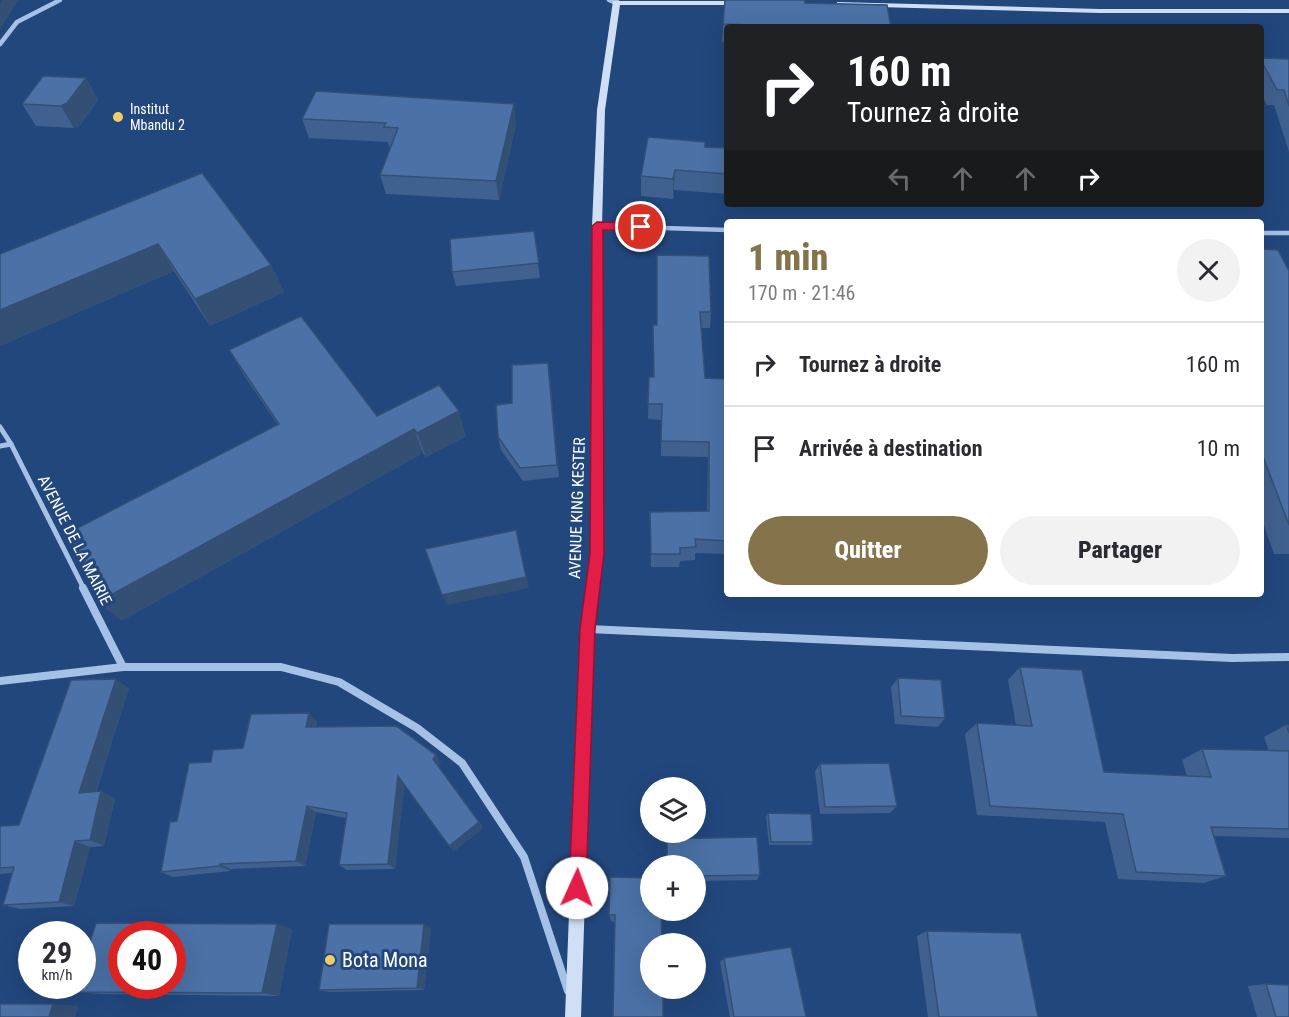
<!DOCTYPE html>
<html lang="fr">
<meta charset="utf-8">
<style>
:root{--surface:#fff;--page:#f2f2f3;--text:#2b2b33;--muted:#7c7c81;--line:#e1e1e2;--accent:#85744b}
body{margin:0;font-family:"Roboto Condensed",sans-serif;background:var(--page);color:var(--text);height:100vh;display:flex;flex-direction:column;font-size:22px;white-space:nowrap}
*{box-sizing:border-box;margin:0}
p{font-size:20px;color:var(--muted)}
.icon{flex:none;width:33px;height:33px;fill:none;stroke:currentColor;stroke-width:2;stroke-linecap:round;stroke-linejoin:round}
.map{position:relative;flex:1;overflow:hidden}
.drawer{position:absolute;left:724px;top:219px;width:540px;height:378px;display:flex;flex-direction:column;background:var(--surface);border-radius:6px;box-shadow:0 6px 24px #0002}
.drawer>*{flex:none}
.hud{position:absolute;left:724px;top:24px;width:540px;height:183px;border-radius:6px;box-shadow:0 6px 24px #0002;background:#202124;color:#fff;overflow:hidden}
.fabs{position:absolute;left:640px;top:777px;display:grid;gap:12px}
.fabs a{display:grid;place-items:center;width:66px;height:66px;border-radius:50%;background:var(--surface);box-shadow:0 6px 24px #0002;font-size:30px}
.speed{position:absolute;left:18px;top:921px;display:flex;gap:12px;font-size:30px;font-weight:700;text-align:center}
.speed>*{display:grid;place-content:center;width:78px;height:78px;border-radius:50%;background:var(--surface);box-shadow:0 6px 24px #0002;line-height:1}
.speed small{font-size:15px;font-weight:400}
.speed .limit{border:9px solid #d22;background:#fff;color:#111}
.pin{position:absolute;display:grid;place-items:center;width:51px;height:51px;color:#fff;margin:-26px;border:3px solid #fff;border-radius:50%;box-shadow:0 2px 6px #0007}
.me{position:absolute;width:66px;margin:-33px;rotate:2deg;stroke-linejoin:round;filter:drop-shadow(0 0 4px #0008)}
.turn{display:flex;align-items:center;gap:21px;height:126px;padding:0 24px;font-size:27px}
.turn .icon{width:78px;height:78px;stroke-width:2.5}
.turn b{display:block;font-size:42px;line-height:51px}
.lanes{display:flex;align-items:center;height:57px;padding:0 24px;background:#0003;justify-content:center;gap:30px;direction:ltr}
.lanes .off{opacity:.35}
.round{display:grid;place-items:center;flex:none;width:63px;height:63px;border-radius:32px;background:var(--page)}
.headline{display:flex;align-items:center;justify-content:space-between;height:102px;padding:0 24px}
h1{font-size:36px;font-weight:800;line-height:45px;color:var(--accent)}
.action{display:flex;gap:12px;margin-top:auto;padding:12px 24px}
.action a{flex:1;height:69px;border-radius:36px;background:var(--accent);color:#fff;font-size:24px;font-weight:800;line-height:69px;text-align:center}
.action a+a{background:var(--page);color:var(--text)}
ul{padding:0;list-style:none}
li{display:flex;align-items:center;gap:18px;height:84px;padding:0 24px;border-top:2px solid var(--line)}
li div{flex:1}
li b{display:block;font-size:22px}
li em{font-style:normal}
.map>svg:first-child{display:block}
</style>
<div class="map">
<svg width="1289" height="1017" viewBox="0 0 1289 1017">
<rect width="100%" height="100%" fill="#22477d"/>
<g fill="none" stroke-linecap="round" stroke-linejoin="round">
<g stroke="#a6c1e6" stroke-width="4.5">
<path d="M609,0L616,3L617,0"/>
<path d="M0,44L17,22L60,0"/>
<path d="M597,226L728,230"/>
<path d="M1262,233H1289"/>
</g>
<g stroke="#a6c1e6" stroke-width="5">
<path d="M0,427L11,444L84,589"/>
<path d="M0,446L11,444"/>
</g>
<g stroke="#a6c1e6" stroke-width="8">
<path d="M83,588L123,667"/>
<path d="M588,629L1232,658L1289,657"/>
<path d="M0,681L123,667H281L339,682L417,728L462,763L524,857L568,991"/>
</g>
<g fill="#d0dff5" fill-rule="evenodd">
<path d="M613,1H739L743,3L739,5H620L605,110L602,226L603,553L594,629L581,1017H565L580,629L591,553L592,226L597,110Z"/>
<path d="M837,2L1100,9H1289V13H1100L840,6H837Z"/>
</g>
</g>
<g fill="#40618f">
<path d="M725,0L805,3L891,27H728V42H722Z"/>
<path d="M1262,58L1289,59V152L1274,105H1267L1262,95Z"/>
<path d="M86,78L98,100L80,125L74,128L36,126L22,104Z"/>
<path d="M302,119L516,124L499,200L386,194L380,175L391,147H389L388,142L309,138Z"/>
<path d="M705,147L728,148V194L674,190L673,199L641,196V176Z"/>
<path d="M202,173L271,265L284,292L210,326L174,271L0,346Z"/>
<path d="M534,231L540,278L456,286L452,272Z"/>
<path d="M1262,249L1289,271V554H1274L1262,520Z"/>
<path d="M657,255L711,312L710,328H701L705,378L728,379V554L695,553V560L680,561L679,567H651L650,526L707,511L708,457L661,456V420L648,419L649,377H653V325H657Z"/>
<path d="M229,350L377,416L466,436L426,457L423,453L121,621L278,425L244,375Z"/>
<path d="M550,377L559,477L523,481L501,450L498,437L512,403Z"/>
<path d="M1020,667L1104,772L1187,776L1182,760L1202,749L1269,751L1264,737L1286,725H1289V838L1214,836L1226,876L1204,883L1118,879L1105,822L977,815L965,734L977,723L1016,725L1008,680Z"/>
<path d="M898,678L945,718L938,727L895,724L891,687Z"/>
<path d="M129,688L96,792L115,798L104,846L90,847L74,906L20,909L3,905L12,873L0,874V826L19,825Z"/>
<path d="M317,721L316,727L441,762L438,766L483,828L454,851L449,846L404,784L395,869L347,870L339,865L346,818L316,812L305,866L231,869L230,871L173,877L161,872L177,821L211,762L243,748Z"/>
<path d="M820,764L897,806L890,813L820,814L815,771Z"/>
<path d="M768,813L813,842L811,845H769L766,817Z"/>
<path d="M667,839L760,875L757,880L696,881V866H667Z"/>
<path d="M610,877L663,1017L615,922L611,921L609,915Z"/>
<path d="M431,928L424,990L329,992L319,990Z"/>
<path d="M292,929L279,996L100,994L75,992Z"/>
<path d="M927,931L1038,1017H928L917,936Z"/>
<path d="M724,958L806,1017H730L720,962Z"/>
<path d="M1266,984L1289,1017H1257L1248,986Z"/>
</g>
<g fill="#344f74">
<path d="M2,0H19L0,29V4Z"/>
<path d="M86,78L98,100L80,125L74,128L61,106Z"/>
<path d="M514,104L516,124L499,200L496,181Z"/>
<path d="M675,170L674,190L673,199V179Z"/>
<path d="M158,244L174,271L0,346V310Z"/>
<path d="M271,265L284,292L210,326L195,299Z"/>
<path d="M548,363L550,377L559,477L557,465Z"/>
<path d="M459,411L466,436L426,457L417,433Z"/>
<path d="M414,429L423,453L121,621L98,602Z"/>
<path d="M516,530L529,588L447,605L442,595Z"/>
<path d="M116,679L129,688L93,800L79,793Z"/>
<path d="M309,713L317,721L315,735L306,727Z"/>
<path d="M436,755L441,762L438,766L433,759Z"/>
<path d="M398,776L405,783L395,869L388,864Z"/>
<path d="M101,791L115,798L104,846L90,840Z"/>
<path d="M307,806L316,812L305,866L296,861Z"/>
<path d="M479,822L483,828L454,851L449,846Z"/>
<path d="M75,841L90,847L74,906L59,902Z"/>
<path d="M220,864L231,869L230,871L219,866Z"/>
<path d="M277,924L292,929L279,996L262,993Z"/>
<path d="M424,924L431,928L424,990L417,988Z"/>
<path d="M53,1004L79,1006L75,1017H49Z"/>
</g>
<g fill="#4b71a6" stroke="#344f74" stroke-width="1.5" fill-rule="evenodd">
<path d="M725,0H805V3L887,5L891,27H811L723,24Z"/>
<path d="M1262,58L1289,59V106L1284,90H1277L1262,62Z"/>
<path d="M43,76L86,78L67,103L61,106L22,104Z"/>
<path d="M316,91L514,104L496,181L380,175L398,128L384,127L386,123L302,119Z"/>
<path d="M648,137L705,142V147L728,148V174L675,170L673,179L641,176Z"/>
<path d="M202,173L271,265L195,299L158,244L0,310V254Z"/>
<path d="M534,231L539,263L452,272L450,239Z"/>
<path d="M1262,249L1278,250L1289,271V525L1262,454Z"/>
<path d="M657,255L709,256L711,312H700L705,378L728,379V541L695,539L696,547L680,548V554H651L650,512L709,511V442L661,441L662,404H648L649,377H654L653,325H657Z"/>
<path d="M301,316L377,416L439,385L459,411L417,433L414,429L98,602L66,534L279,424L229,350Z"/>
<path d="M548,363L557,465L520,468L498,437L496,405L512,403V365Z"/>
<path d="M516,530L526,577L442,595L425,549Z"/>
<path d="M1020,667L1082,670L1104,772L1211,777L1202,749L1289,751V829L1211,827L1226,876L1136,872L1123,814L990,806L977,723L1032,726Z"/>
<path d="M898,678L941,680L945,718L901,716Z"/>
<path d="M116,679L79,793L101,791L90,840L75,841L59,902L3,905L14,867L0,868V826L19,825L71,680Z"/>
<path d="M309,713L306,727L396,726L436,755L433,759L479,822L449,846L398,776L388,864L339,865L347,813L307,806L296,861L220,864L219,866L161,872L170,822L177,821L189,763L211,762L213,750L243,748L251,714Z"/>
<path d="M1286,725H1289V733Z"/>
<path d="M889,763L897,806L825,807L820,764Z"/>
<path d="M768,813L811,814L813,842H771Z"/>
<path d="M757,837L760,875L696,876V866H667V839Z"/>
<path d="M610,877L651,878V910H661L662,944H651V988H663V1017H613L615,915H609Z"/>
<path d="M96,923L277,924L262,993L75,992L77,986H82V968ZM122,934H172V986H122Z"/>
<path d="M329,924H424L417,988L319,990Z"/>
<path d="M927,931L1021,933L1038,1017H939Z"/>
<path d="M791,947L806,1017H734L724,958Z"/>
<path d="M1266,984L1289,985V1017H1276Z"/>
<path d="M0,1004H53L49,1017H0Z"/>
</g>
<path fill="#e11d48" stroke="#92132f" stroke-width="1.5" d="M597,222L641,223L646,227L641,231L603,230L604,553L595,629L586,888L583,894L577,896L571,894L569,888L580,629L590,553L592,226Z"/>
<g fill="#f2ce69" stroke="#22477d" stroke-width="2">
<circle cx="118" cy="117" r="6"/>
<circle cx="330" cy="960" r="6"/>
</g>
<g text-anchor="middle" dominant-baseline="central" stroke-width="6" stroke-linejoin="round" paint-order="stroke">
<g font-size="14" fill="#fff" stroke="#22477d" text-anchor="start">
<text x="130" y="109">Institut<tspan x="130" dy="16">Mbandu 2</tspan></text>
</g>
<g font-size="16" fill="#fff" stroke="#22477d">
<text transform="translate(577 508) rotate(-88)">AVENUE KING KESTER</text>
<text transform="translate(75 540) rotate(63)">AVENUE DE LA MAIRIE</text>
</g>
<g font-size="20" fill="#fff" stroke="#22477d" text-anchor="start">
<text x="342" y="960">Bota Mona</text>
</g>
</g>
</svg>
<div class="fabs">
<a><svg class="icon" aria-label="layers" viewBox="0 0 24 24"><path d="M12 4l9 5-9 5-9-5zM3 14l9 5 9-5"/></svg></a>
<a>+</a>
<a>−</a>
</div>
<div class="speed"><div>29<small>km/h</small></div><div class="limit">40</div></div>
<div class="pin" style="left:641px;top:227px;background:#d93025"><svg class="icon" aria-label="arrive" viewBox="0 0 24 24"><path d="M6 21V4h12l-3 4 3 4H6"/></svg></div>
<svg class="me" style="left:577px;top:888px" viewBox="-20 -20 40 40"><circle r="19" fill="#fff"/><path d="M0-13L10 11 0 6-10 11z" fill="#e11d48"/></svg>
<div class="hud">
<div class="turn"><svg class="icon" aria-label="right" viewBox="0 0 24 24"><path d="M7 20v-9h11M14 6l5 5-5 5"/></svg><div><b>160 m</b>Tournez à droite</div></div>
<div class="lanes"><svg class="icon off" aria-label="left" viewBox="0 0 24 24"><path d="M17 20v-9H6M10 6l-5 5 5 5"/></svg><svg class="icon off" aria-label="ahead" viewBox="0 0 24 24"><path d="M12 20V5M6 11l6-6 6 6"/></svg><svg class="icon off" aria-label="ahead" viewBox="0 0 24 24"><path d="M12 20V5M6 11l6-6 6 6"/></svg><svg class="icon" aria-label="right" viewBox="0 0 24 24"><path d="M7 20v-9h11M14 6l5 5-5 5"/></svg></div>
</div>
<section class="drawer">
<div class="headline"><div><h1>1 min</h1><p>170 m · 21:46</p></div><a class="round"><svg class="icon" aria-label="close" viewBox="0 0 24 24"><path d="M6 6l12 12M18 6L6 18"/></svg></a></div>
<ul>
<li><svg class="icon" aria-label="right" viewBox="0 0 24 24"><path d="M7 20v-9h11M14 6l5 5-5 5"/></svg><div><b>Tournez à droite</b></div><em>160 m</em></li>
<li><svg class="icon" aria-label="arrive" viewBox="0 0 24 24"><path d="M6 21V4h12l-3 4 3 4H6"/></svg><div><b>Arrivée à destination</b></div><em>10 m</em></li>
</ul>
<div class="action"><a>Quitter</a><a>Partager</a></div>
</section>
</div>
